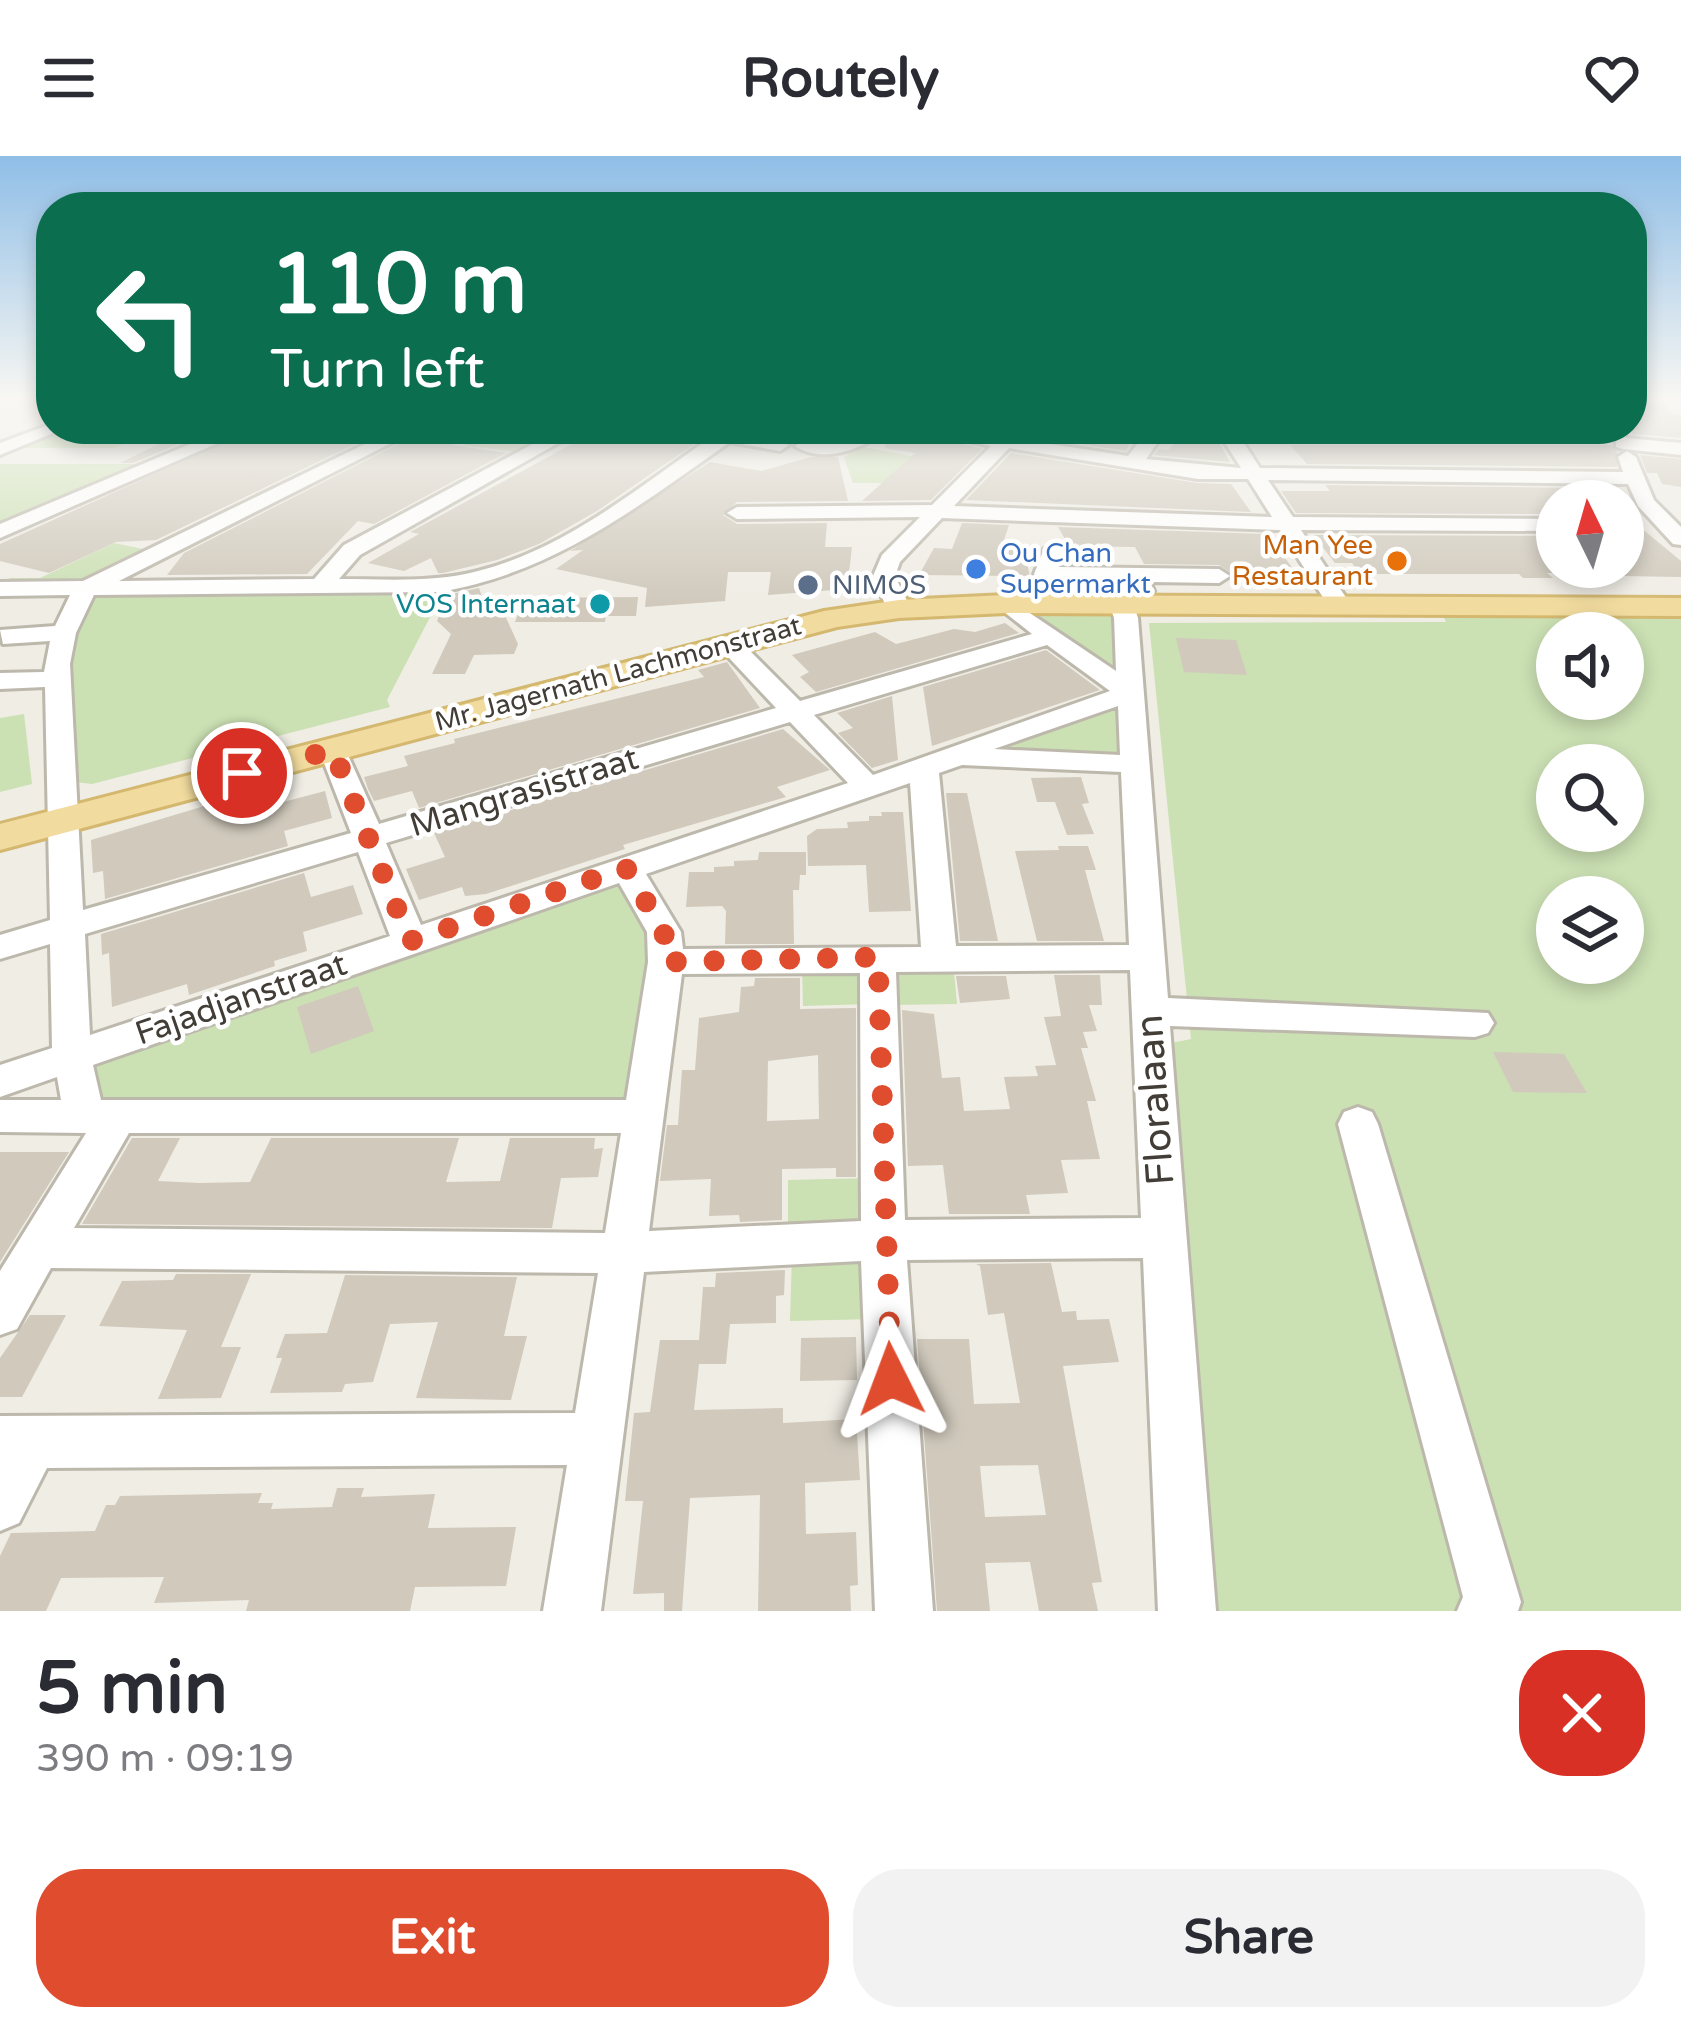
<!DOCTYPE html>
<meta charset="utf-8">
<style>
:root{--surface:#fff;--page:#f2f2f3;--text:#2b2b33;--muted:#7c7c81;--accent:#df4c2e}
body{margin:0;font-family:"Varela Round",sans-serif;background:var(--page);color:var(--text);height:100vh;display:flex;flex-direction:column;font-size:45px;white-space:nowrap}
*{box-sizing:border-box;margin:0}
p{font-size:39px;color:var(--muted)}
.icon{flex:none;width:66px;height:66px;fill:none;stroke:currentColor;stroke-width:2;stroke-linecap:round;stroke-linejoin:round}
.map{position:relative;height:1455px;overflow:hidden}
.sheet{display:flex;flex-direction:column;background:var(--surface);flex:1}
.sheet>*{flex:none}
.banner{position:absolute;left:36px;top:36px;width:1611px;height:252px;border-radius:48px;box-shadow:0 6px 18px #0003;background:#0b6e4f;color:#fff;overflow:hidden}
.needle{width:78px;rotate:355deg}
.tools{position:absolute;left:1536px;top:324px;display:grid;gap:24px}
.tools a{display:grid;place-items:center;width:108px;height:108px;border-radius:50%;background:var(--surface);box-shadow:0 6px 18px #0003;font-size:60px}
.pin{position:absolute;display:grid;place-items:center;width:102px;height:102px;color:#fff;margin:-51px;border:6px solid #fff;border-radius:50%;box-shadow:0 3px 12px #0007}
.me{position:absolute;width:132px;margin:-66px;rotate:357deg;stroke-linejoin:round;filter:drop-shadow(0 0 9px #0008)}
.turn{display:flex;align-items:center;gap:42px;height:252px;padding:0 36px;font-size:54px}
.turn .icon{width:156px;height:156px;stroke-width:2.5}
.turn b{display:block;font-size:84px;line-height:102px}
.round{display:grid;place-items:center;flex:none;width:126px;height:126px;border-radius:48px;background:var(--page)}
.headline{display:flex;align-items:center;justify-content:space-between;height:204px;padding:0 36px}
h1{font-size:72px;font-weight:700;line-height:90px}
.cta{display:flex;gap:24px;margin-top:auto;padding:24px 36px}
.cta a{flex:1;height:138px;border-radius:48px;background:var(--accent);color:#fff;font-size:48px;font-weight:700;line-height:138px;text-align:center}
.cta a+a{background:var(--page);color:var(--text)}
header{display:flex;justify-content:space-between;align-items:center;height:156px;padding:0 36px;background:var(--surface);font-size:54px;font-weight:700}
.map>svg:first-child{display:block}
</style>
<header><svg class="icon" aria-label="menu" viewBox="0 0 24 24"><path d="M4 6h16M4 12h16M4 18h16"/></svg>Routely<svg class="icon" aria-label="heart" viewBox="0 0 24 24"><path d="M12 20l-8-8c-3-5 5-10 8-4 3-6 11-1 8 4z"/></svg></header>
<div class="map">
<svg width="1681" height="1455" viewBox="0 0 1681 1455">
<rect width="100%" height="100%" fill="#f0ede5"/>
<g fill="#cbe0b3" fill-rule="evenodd">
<path d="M63,273H159L114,292H12Z"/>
<path d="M488,273H562L525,297L462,289Z"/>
<path d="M858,290L926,303L904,327H853L844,302Z"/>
<path d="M0,308H152L0,371Z"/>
<path d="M114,387L153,395L92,426L0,429L10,422H40Z"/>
<path d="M439,433L441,440L387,544L390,551L92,628L75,626L67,496L93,441Z"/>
<path d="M883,447L99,645L110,637L773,465Z"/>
<path d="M1440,453L1681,455V1455H1207L1166,888L1191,883L1149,467L1446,466ZM1557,477H1623V543H1557ZM1557,609H1623V675H1557ZM1557,741H1623V807H1557Z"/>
<path d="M1026,454H1102L1114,458L1116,513L1106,514Z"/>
<path d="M1119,545L1122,594L1113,600L977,594Z"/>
<path d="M24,558L32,628L0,636V562Z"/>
<path d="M606,728L626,732L654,782L635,948L105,949L97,940L93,902Z"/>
<path d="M953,806L957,848L890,849L888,810Z"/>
<path d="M859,808L871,848L803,850L802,809Z"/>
<path d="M873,1022L874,1062L788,1080V1024Z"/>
<path d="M847,1098L870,1117L872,1163L790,1165L792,1099Z"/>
</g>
<g fill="#d0c9bc" fill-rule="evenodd">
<path d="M1632,244L1664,247L1673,258H1681V282L1632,278Z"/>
<path d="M189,273H214L133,307H120Z"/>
<path d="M254,273H386L156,384L116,386L49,417L0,405V388Z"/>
<path d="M658,273H677L700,284L597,355L539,388L497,404L443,417H438L431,402L404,415L368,407L419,378L410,376L587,280L634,287Z"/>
<path d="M890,273H909L982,293L931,344L862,345L915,297L885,292Z"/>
<path d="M1026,273H1136L1126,295L1024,279Z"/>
<path d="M422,276L460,284L452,289L506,297L374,368L358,365L307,418L167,419L184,397Z"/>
<path d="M1182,279L1218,285L1230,306L1154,299L1159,293L1168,294Z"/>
<path d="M1290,289H1612L1617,296V311L1307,308Z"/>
<path d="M1011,297L1197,327L1231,328L1251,356L966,344Z"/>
<path d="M1640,299L1681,303V331L1662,328L1657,317H1647Z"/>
<path d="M811,301H838L848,345L737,346L723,359L737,368L827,367L825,391H852L847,433L768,439L771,416H728L725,445L645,451L647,432L556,413L583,394L570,395L710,306L761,315Z"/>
<path d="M1325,329L1599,332L1611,342L1557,345V358L1296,357L1281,335H1330Z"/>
<path d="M1623,357L1681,405V421L1623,420Z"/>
<path d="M962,367L1009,369L1001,393L1024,394L1030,420L919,419L934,392L952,393Z"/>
<path d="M1058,371L1268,378L1298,420L1234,419L1219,409L1144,408L1135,391L1069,390Z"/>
<path d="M1313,379L1557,380V417H1547L1553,422H1523L1519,418H1360L1352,407H1335Z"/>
<path d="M479,432L484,447L498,444L518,488L514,498L474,499L465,518H432L451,478L437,465L443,449L451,448L447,439Z"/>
<path d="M638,441L636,460H606L605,466H515L524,442Z"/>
<path d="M1005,467L1019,477L816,536L800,521L809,516L792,499L875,476L896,488L954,473L975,476Z"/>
<path d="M1176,482L1236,484L1247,519L1184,516Z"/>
<path d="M1046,494L1100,534L932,590L923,531Z"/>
<path d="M727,506L760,552L419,652L412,635L374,645L368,633L364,621L408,610L404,600L455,587L454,583L704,521L698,514Z"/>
<path d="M892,540L898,604L872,612L838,577L853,572L837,557Z"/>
<path d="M783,573L830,614L777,631L786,641L623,689L625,693L486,738L465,740L462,731L419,744L406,713L445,701L434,677Z"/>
<path d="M1081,621L1089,647L1082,648L1094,678L1067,679L1055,646H1037L1031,622Z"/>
<path d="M325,635L332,662L284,675L288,690L105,743L103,715L93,717L91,684L211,648L223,646L224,651L271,640L272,649Z"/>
<path d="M946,637H967L998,785H960Z"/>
<path d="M881,656H903L911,755L869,756L866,709L808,710L807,680L817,673L848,672L847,666L869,665V660H882Z"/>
<path d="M1058,690H1088L1096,714H1085L1104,785H1037L1015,695L1059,694Z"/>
<path d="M759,696H806V719H800L799,734H793L794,788H725L726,755L722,750L686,751L689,716H714V711L734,710V705L758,704Z"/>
<path d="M304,717L311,741L353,729L363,758L303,776L307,795L274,805L275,810L189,839L187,828L112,851L109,797L102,799L101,778Z"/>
<path d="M1054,819H1100L1102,849H1089L1097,875L1083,876L1088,892H1081L1096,945H1087L1100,1003L1061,1004L1068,1037L1026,1039L1030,1058H949L943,1009L908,1010L902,854L934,858L942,922L960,921L964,955L1010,953L1004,921L1038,920L1035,910L1056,909L1044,861L1061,860Z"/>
<path d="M956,820H1006L1010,843L960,847Z"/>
<path d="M755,822H800V853L856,852V1021H836V1012L782,1013V1064L740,1066L739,1059L709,1060L711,1023L660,1025L667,969H678L682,914H695L699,862L739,856L741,831L754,830ZM818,899L819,963L767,965L768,905Z"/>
<path d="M358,830L374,875L311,898L297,851Z"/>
<path d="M1493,896L1564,898L1587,937L1513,936Z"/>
<path d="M132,982H180L158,1025L200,1027L250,1026L271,982H459L446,1026L500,1025L510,982H595L594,993L603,992L598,1021L561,1022L552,1072L82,1068Z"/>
<path d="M0,996H69L0,1106Z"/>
<path d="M1051,1107L1062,1156L1076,1155L1077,1164L1109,1163L1119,1206L1063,1210L1102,1426L1092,1427L1098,1455H1039L1030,1406L985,1407L990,1455H937L917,1183H969L974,1248L1020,1247L1004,1157L988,1159L980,1110L976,1108ZM1038,1309L1046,1359L985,1361L980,1310Z"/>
<path d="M785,1114L784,1139L776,1140V1167L730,1168L726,1208H699L694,1254L783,1252V1267L856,1263L860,1324L805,1327L806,1378L856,1376L858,1429L850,1430L851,1455H758L760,1339L690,1342L682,1455H664V1437L633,1438L643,1345H625L634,1257L650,1256L660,1184H699L703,1131H715L716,1117Z"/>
<path d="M176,1118H251L221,1191H241L221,1242L158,1243L187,1174L99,1170L122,1125L173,1124Z"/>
<path d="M345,1119L517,1121L504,1180H527L511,1244L416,1242L438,1166L390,1168L373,1226L345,1228L342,1236L270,1237L282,1202H276L285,1178L327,1177Z"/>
<path d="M30,1159H66L22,1241H0V1202Z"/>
<path d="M856,1181L857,1224L800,1225L801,1182Z"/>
<path d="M337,1332H364L361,1341L435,1338L428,1372L516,1371L506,1430L415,1431L410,1455H246L249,1444L154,1447L164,1421L61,1422L46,1455H0V1400L11,1377L95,1375L106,1349H115L120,1340L262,1337L258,1347H273L271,1353L332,1351Z"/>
</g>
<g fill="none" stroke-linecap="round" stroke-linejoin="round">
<g stroke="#bdb8ac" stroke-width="6">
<g id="minor">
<path d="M51,268V273H63L0,299V287Z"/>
<path d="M226,273H250L0,382V368Z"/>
<path d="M396,273H419L119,425L314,423L344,389L561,273H583L360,399L339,423C385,423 433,427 478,415C565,393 638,332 710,282L681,273L727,274L789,289L780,295L730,286C637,351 554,417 439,436L94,439L76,477L70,508L83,754L351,677L319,594L323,588H343L379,668L776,552L716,488L729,480L738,483L800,545L1032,478L994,448L1006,441L1116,515L1114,462L1105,435L1117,428L1129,435L1138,462L1168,842L1488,857L1494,867L1488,877L1475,881L1170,870L1216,1455H1158L1143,1102L907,1104L933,1455H875L861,1105L644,1116L601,1455H543L567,1309L47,1312L19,1367L0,1375V1260L575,1257L598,1117L51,1112L17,1173L0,1179V1115L86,977L0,976V944H61L57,921L0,941V909L52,892L50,788L0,803V779L50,764L45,531L0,533V517L44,516L50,485L3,488L0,474L55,470L70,439L0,440V426L83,425ZM1047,489L1110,535L873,619L814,559ZM1118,550L1120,599L994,593ZM790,566L848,627L421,769L386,687ZM962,609L1121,616L1129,789L956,790L939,617ZM910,627L921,791L683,793L681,776L646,718ZM358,696L390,780L90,879L85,778ZM619,727L647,776L648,806L626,944H101L93,909ZM1130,814L1141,1062L905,1064L896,816ZM860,817L861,1065L649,1075L682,818ZM129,977H621L605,1077L74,1072Z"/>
<path d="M865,273H886C864,294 822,308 795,290C816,276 839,290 865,273Z"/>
<path d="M913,273L1001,280L1008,273H1022L1018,283L1128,300L1149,273H1167L1146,303L1241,312L1220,279L1223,275L1619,274L1625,275L1626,282L1681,287V299L1623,293L1616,291V284H1242L1260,312L1623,316L1618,301L1627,295L1636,301L1654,344L1681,371V389L1673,388L1638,350L1628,328L1268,324L1293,361L1557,363V375L1301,374L1351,449L1339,456L1331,454L1280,374L942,362L900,406L895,420L911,453L899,460L887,453L873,420L882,399L920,361L737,363L727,357L737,351L932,349L991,290ZM1009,292L1198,323H1248L1272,361L954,350Z"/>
<path d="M1055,386L1066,393L1059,411L1219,413L1230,420L1219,427L1150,426L1154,435L1142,442L1134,440L1127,426L1037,423L1034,418L1044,393Z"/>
<path d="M1358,951L1372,956L1378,968L1521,1446L1518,1455H1457L1463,1441L1338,968L1344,956Z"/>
</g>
</g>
<g stroke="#d4b870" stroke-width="6">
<path id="major" d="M1006,439L1681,442V460L1006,457L899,462L837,471L0,694V668L824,455L899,444Z"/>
</g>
<use href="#minor" fill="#fff" fill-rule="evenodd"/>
<use href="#major" fill="#f1db9e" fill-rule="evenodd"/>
</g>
<linearGradient id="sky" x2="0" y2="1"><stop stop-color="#8fbee7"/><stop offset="0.54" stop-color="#f8f7f3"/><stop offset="1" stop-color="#f8f7f3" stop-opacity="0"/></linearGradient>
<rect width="1681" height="448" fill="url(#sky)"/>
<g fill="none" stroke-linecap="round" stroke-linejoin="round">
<path stroke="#df4c2e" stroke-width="21" stroke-dasharray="0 37.8" d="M242,617L333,594L410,785L626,712L664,776L666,806L878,801L891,1223"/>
</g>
<circle fill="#e8710a" stroke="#fff" stroke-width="4.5" cx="1397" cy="405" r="12"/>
<circle fill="#3f7fe0" stroke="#fff" stroke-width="4.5" cx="976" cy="413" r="12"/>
<circle fill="#5c6f8a" stroke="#fff" stroke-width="4.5" cx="808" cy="429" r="12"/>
<circle fill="#0f9aa8" stroke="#fff" stroke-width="4.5" cx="600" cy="448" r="12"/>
<g text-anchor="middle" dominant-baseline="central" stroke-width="9" stroke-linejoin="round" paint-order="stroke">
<g font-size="27" fill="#c56008" stroke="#fff" text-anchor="end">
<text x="1373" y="389">Man Yee<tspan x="1373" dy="31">Restaurant</tspan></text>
</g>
<g font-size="27" fill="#366cbe" stroke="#fff" text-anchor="start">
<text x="1000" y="397">Ou Chan<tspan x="1000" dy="31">Supermarkt</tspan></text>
</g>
<g font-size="27" fill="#4e5e75" stroke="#fff" text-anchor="start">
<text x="832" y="429">NIMOS</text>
</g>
<g font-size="27" fill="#0d838f" stroke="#fff" text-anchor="end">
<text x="576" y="448">VOS Internaat</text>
</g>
<g font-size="27" fill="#423d36" stroke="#fff">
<text transform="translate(618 518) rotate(-15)">Mr. Jagernath Lachmonstraat</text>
</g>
<g font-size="33" fill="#423d36" stroke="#fff">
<text transform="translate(524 636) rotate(-17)">Mangrasistraat</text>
<text transform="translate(241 843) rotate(-19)">Fajadjanstraat</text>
</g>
<g font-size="39" fill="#423d36" stroke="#fff">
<text transform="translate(1155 944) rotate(-94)">Floralaan</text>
</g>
</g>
</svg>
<div class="tools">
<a><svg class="needle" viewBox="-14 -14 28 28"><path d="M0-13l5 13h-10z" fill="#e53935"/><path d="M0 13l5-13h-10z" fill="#7c7c81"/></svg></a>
<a><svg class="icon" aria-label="sound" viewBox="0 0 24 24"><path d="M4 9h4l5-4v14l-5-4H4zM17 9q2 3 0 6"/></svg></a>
<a><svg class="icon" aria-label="search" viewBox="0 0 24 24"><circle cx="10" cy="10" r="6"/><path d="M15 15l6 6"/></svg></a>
<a><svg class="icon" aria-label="layers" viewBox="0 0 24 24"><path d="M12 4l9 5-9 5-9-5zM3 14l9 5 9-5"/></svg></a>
</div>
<div class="pin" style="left:242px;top:617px;background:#d93025"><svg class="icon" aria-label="arrive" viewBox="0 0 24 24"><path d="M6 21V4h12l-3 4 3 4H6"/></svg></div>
<svg class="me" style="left:891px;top:1223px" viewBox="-20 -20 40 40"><path d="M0-17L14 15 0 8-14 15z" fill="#df4c2e" stroke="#fff" stroke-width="4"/></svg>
<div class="banner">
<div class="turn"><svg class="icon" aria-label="left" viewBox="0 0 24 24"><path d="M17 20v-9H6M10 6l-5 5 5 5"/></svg><div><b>110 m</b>Turn left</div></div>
</div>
</div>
<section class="sheet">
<div class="headline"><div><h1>5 min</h1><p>390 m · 09:19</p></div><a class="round" style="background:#d93025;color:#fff"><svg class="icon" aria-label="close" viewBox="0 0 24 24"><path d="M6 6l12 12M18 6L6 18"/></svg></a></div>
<div class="cta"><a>Exit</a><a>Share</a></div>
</section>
